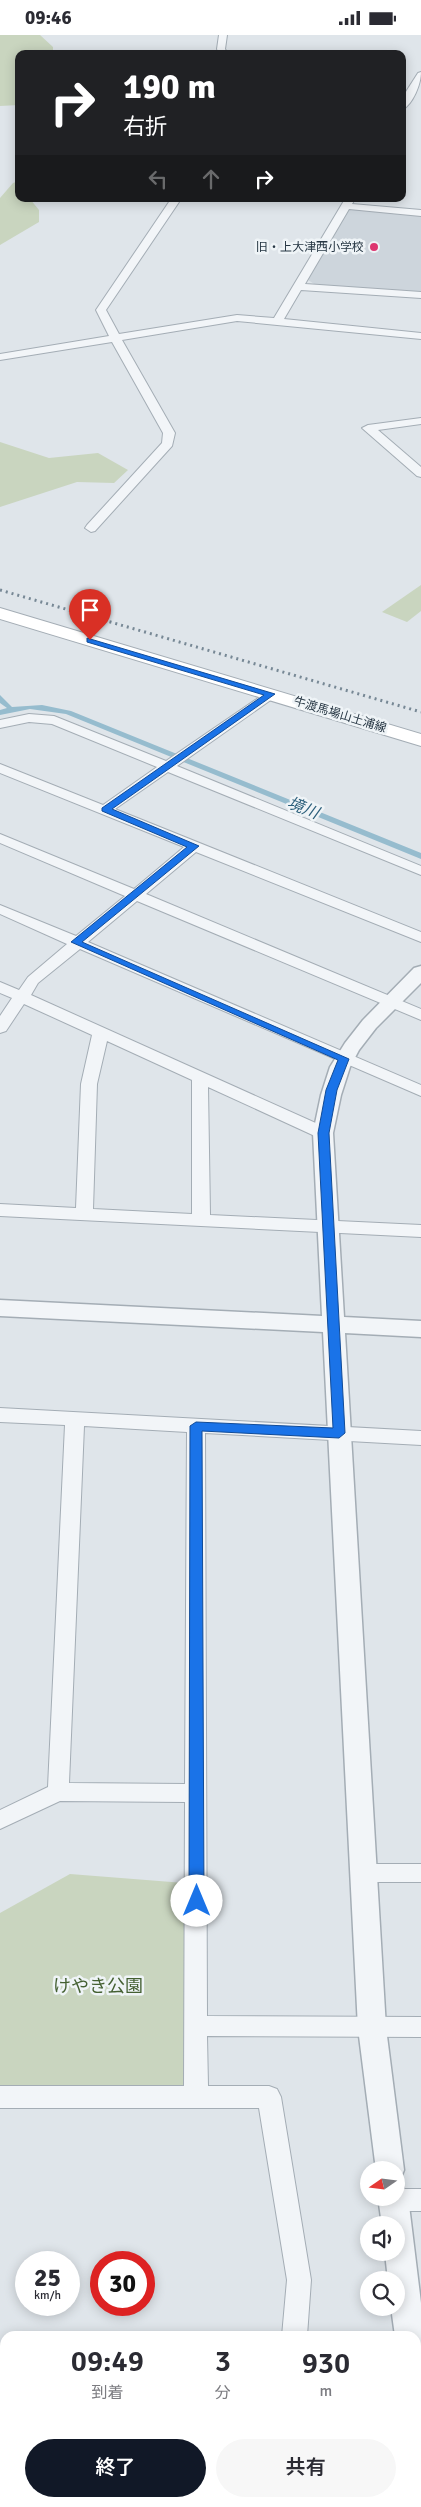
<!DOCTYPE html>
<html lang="ja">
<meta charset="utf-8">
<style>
:root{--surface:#fff;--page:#f7f7f7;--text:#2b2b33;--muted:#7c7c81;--accent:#111827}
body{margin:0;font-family:Signika,"Noto Sans JP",sans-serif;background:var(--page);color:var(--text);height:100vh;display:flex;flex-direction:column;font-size:19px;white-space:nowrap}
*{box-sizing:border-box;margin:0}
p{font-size:16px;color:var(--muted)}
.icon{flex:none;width:28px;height:28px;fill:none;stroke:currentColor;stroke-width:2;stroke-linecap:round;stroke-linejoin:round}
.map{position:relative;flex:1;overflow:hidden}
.sheet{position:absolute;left:0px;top:2296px;width:421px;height:176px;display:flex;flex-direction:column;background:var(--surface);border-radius:15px 15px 0 0;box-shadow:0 2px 12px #0003}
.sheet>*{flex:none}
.hud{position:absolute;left:15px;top:15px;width:391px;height:152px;border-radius:10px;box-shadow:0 2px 12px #0003;background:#202124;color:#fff;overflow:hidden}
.needle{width:32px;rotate:256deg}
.fabs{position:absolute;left:360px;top:2126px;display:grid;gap:10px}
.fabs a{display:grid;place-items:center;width:45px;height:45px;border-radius:50%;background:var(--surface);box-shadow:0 2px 12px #0003;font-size:25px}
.speed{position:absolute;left:15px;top:2216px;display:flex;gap:10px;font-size:25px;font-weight:700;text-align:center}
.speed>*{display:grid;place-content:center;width:65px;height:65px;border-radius:50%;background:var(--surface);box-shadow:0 2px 12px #0003;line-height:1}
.speed small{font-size:12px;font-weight:400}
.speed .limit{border:8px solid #d22;background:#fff;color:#111}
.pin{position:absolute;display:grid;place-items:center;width:42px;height:42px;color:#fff;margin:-51px -21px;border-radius:50% 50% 50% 0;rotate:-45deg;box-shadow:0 0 5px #0007}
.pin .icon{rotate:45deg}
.me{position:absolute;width:55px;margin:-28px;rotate:0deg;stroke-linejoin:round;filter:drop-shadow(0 0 4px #0008)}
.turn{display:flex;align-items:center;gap:18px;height:105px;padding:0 25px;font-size:22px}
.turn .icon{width:65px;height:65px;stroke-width:2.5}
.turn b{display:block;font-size:35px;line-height:42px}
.lanes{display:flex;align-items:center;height:48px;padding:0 25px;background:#0003;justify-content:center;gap:25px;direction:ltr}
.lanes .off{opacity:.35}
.eta{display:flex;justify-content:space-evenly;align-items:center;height:85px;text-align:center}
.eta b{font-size:30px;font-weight:600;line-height:35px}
.cta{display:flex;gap:10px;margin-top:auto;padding:10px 25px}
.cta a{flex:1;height:58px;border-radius:30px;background:var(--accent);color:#fff;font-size:20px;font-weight:600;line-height:58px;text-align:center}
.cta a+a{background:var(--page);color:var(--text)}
.status{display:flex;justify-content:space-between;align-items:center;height:35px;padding:0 25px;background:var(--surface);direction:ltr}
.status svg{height:14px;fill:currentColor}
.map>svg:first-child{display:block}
</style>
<div class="status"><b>09:46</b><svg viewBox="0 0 49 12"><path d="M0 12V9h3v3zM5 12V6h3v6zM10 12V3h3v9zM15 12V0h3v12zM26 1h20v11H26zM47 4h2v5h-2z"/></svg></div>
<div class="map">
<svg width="421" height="2472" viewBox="0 0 421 2472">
<rect width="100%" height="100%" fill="#dfe5ea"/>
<path fill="#cdd5dc" d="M353,173L421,179V258L319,252L308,245L348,174Z"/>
<g fill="#c9d5bf">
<path d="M0,0H40L53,12V19H19V70L0,71Z"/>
<path d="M19,146V164H30L39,175V187L0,210V163L13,148Z"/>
<path d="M0,407L49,423L98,418L128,435L114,448L77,447L0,472Z"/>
<path d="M421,550V576L407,587L382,577Z"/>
<path d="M70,1839L197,1849L196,2062H0V1878Z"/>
</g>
<path fill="#96bcce" d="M0,660L12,672L42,670L71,676L421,818V824L66,679L30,674L0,680V675L7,673L0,668Z"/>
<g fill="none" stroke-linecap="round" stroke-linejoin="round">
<g stroke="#a4adb5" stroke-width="2">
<g id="minor">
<path d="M219,0H227L225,14L228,19H219L217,14Z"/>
<path d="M421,37C421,49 413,69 402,75V63L418,38Z"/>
<path d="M171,164H181L106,275L119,299L237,280L274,283L345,164H355L352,169L421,175V181L349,174L305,249L421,257V263L301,255L284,284L421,298V304L237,286L122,305L175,398L172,411L95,496L91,497L85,493L87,490L162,408L163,398L112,307L0,325V319L109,301L96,275Z"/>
<path d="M421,383V389L378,395L421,432V442L417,441L362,393L368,390Z"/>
<path d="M270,655L277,659L275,662L177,731L421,831V840L168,737L115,774L421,897V907L196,817L146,859L421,974V985L137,866L88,907L421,1050V1061L80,914L38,948L31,960L329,1094L331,1098L329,1102H317L208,1052L210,1180L421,1190V1202L0,1181V1169L76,1173L81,1049L92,1000L24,969L6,996L0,998V981L12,963L0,958V947L19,955L28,942L67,909L0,879V870L76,901L125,861L0,808V799L134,854L184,812L0,738V729L103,770L157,732L52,689L29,687L0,693V685L29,679L54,681L166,726ZM107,1006L192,1045V1179L93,1174L97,1049Z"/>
<path d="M0,1373L421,1396V1410L205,1398L207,1981L421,1982V2002L207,2001L208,2051H269L277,2054L281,2062L311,2245L307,2301H282L287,2245L259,2073H0V2051H184L185,1767L60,1766L0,1794V1775L48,1752L65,1390L0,1387ZM84,1391L187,1397L185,1749L69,1748Z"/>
<path d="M364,1829H421V1847H364L356,1845L353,1838L356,1831Z"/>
<path d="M396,2154H421V2176H393L384,2173L382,2162H396Z"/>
<rect x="0" y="2358" width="5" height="26"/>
<path d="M29,2468H55L54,2472H28Z"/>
<rect x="276" y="2468" width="26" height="4"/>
</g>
</g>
<g stroke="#a4adb5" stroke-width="3">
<g id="tertiary">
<path d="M421,931V948L376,993L359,1015L350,1032L341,1060L333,1098L344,1282L421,1286V1302L345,1298L386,1993L404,2135L400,2145L396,2146V2135H376L358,1993L323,1297L0,1281V1265L322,1281L313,1098L321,1060L330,1032L345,1008L363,985L414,933Z"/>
<path d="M396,2149L403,2152L408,2162L421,2268V2311L416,2314V2301H395L391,2272H396V2245H388L385,2218H396V2190H382L378,2162H396Z"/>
<path d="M416,2341L421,2343V2413L416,2411Z"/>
</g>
</g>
<g stroke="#a4adb5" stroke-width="2">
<path id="secondary" d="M0,573L421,699V711L0,584Z"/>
</g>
<use href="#minor" fill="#f2f5f8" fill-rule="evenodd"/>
<use href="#tertiary" fill="#f2f5f8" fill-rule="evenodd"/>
<use href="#secondary" fill="#fff" fill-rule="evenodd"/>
<path stroke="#778895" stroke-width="3" stroke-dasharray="2 4" stroke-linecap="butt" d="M0,555L421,677"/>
</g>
<path fill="#1a73e8" stroke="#114b97" d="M87,603L275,659L112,774L199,811L82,907L349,1024L337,1055L329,1098L345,1398L339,1403L202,1396L204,1866L202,1871L197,1873L192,1871L189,1866L190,1391L196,1387L333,1393L318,1098L326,1055L338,1025L71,907L187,812L102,776V773L264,660L87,607Z"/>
<circle fill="#dd3670" stroke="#eff4f7" stroke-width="2" cx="374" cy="212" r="5"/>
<g text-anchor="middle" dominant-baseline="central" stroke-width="5" stroke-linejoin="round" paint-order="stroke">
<g font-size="12" fill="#263643" stroke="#eff4f7" text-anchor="end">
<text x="364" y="212">旧・上大津西小学校</text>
</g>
<g font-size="12" fill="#263643" stroke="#eff4f7">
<text transform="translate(340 680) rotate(17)">牛渡馬場山土浦線</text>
</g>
<g font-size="16" font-style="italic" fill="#2c5f7b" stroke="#eff4f7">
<text transform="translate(303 773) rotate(22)">境川</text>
</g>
<g font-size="18" fill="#446032" stroke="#eff4f7">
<text x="98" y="1951">けやき公園</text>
</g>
</g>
</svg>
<div class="fabs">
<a><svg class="needle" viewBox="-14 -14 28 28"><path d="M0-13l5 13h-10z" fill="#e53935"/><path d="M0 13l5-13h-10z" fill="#7c7c81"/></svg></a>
<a><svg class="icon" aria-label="sound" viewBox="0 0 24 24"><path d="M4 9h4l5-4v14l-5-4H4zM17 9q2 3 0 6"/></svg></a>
<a><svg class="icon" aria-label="search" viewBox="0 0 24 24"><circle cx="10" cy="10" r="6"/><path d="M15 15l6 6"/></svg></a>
</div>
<div class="speed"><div>25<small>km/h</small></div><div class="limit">30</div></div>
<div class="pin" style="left:90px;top:605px;background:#d93025"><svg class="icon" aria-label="arrive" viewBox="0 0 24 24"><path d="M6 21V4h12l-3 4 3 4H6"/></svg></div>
<svg class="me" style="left:197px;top:1866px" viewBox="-20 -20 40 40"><circle r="19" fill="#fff"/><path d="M0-13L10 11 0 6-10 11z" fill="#1a73e8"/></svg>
<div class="hud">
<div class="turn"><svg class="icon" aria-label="right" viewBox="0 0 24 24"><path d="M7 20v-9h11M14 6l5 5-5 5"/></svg><div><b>190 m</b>右折</div></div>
<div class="lanes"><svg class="icon off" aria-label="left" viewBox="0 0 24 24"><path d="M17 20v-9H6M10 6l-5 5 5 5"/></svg><svg class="icon off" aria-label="ahead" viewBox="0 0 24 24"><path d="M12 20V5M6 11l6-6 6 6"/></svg><svg class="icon" aria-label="right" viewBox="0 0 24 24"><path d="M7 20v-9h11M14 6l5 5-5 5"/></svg></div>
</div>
<section class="sheet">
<div class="eta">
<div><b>09:49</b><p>到着</p></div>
<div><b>3</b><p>分</p></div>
<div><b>930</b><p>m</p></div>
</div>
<div class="cta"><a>終了</a><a>共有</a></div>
</section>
</div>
